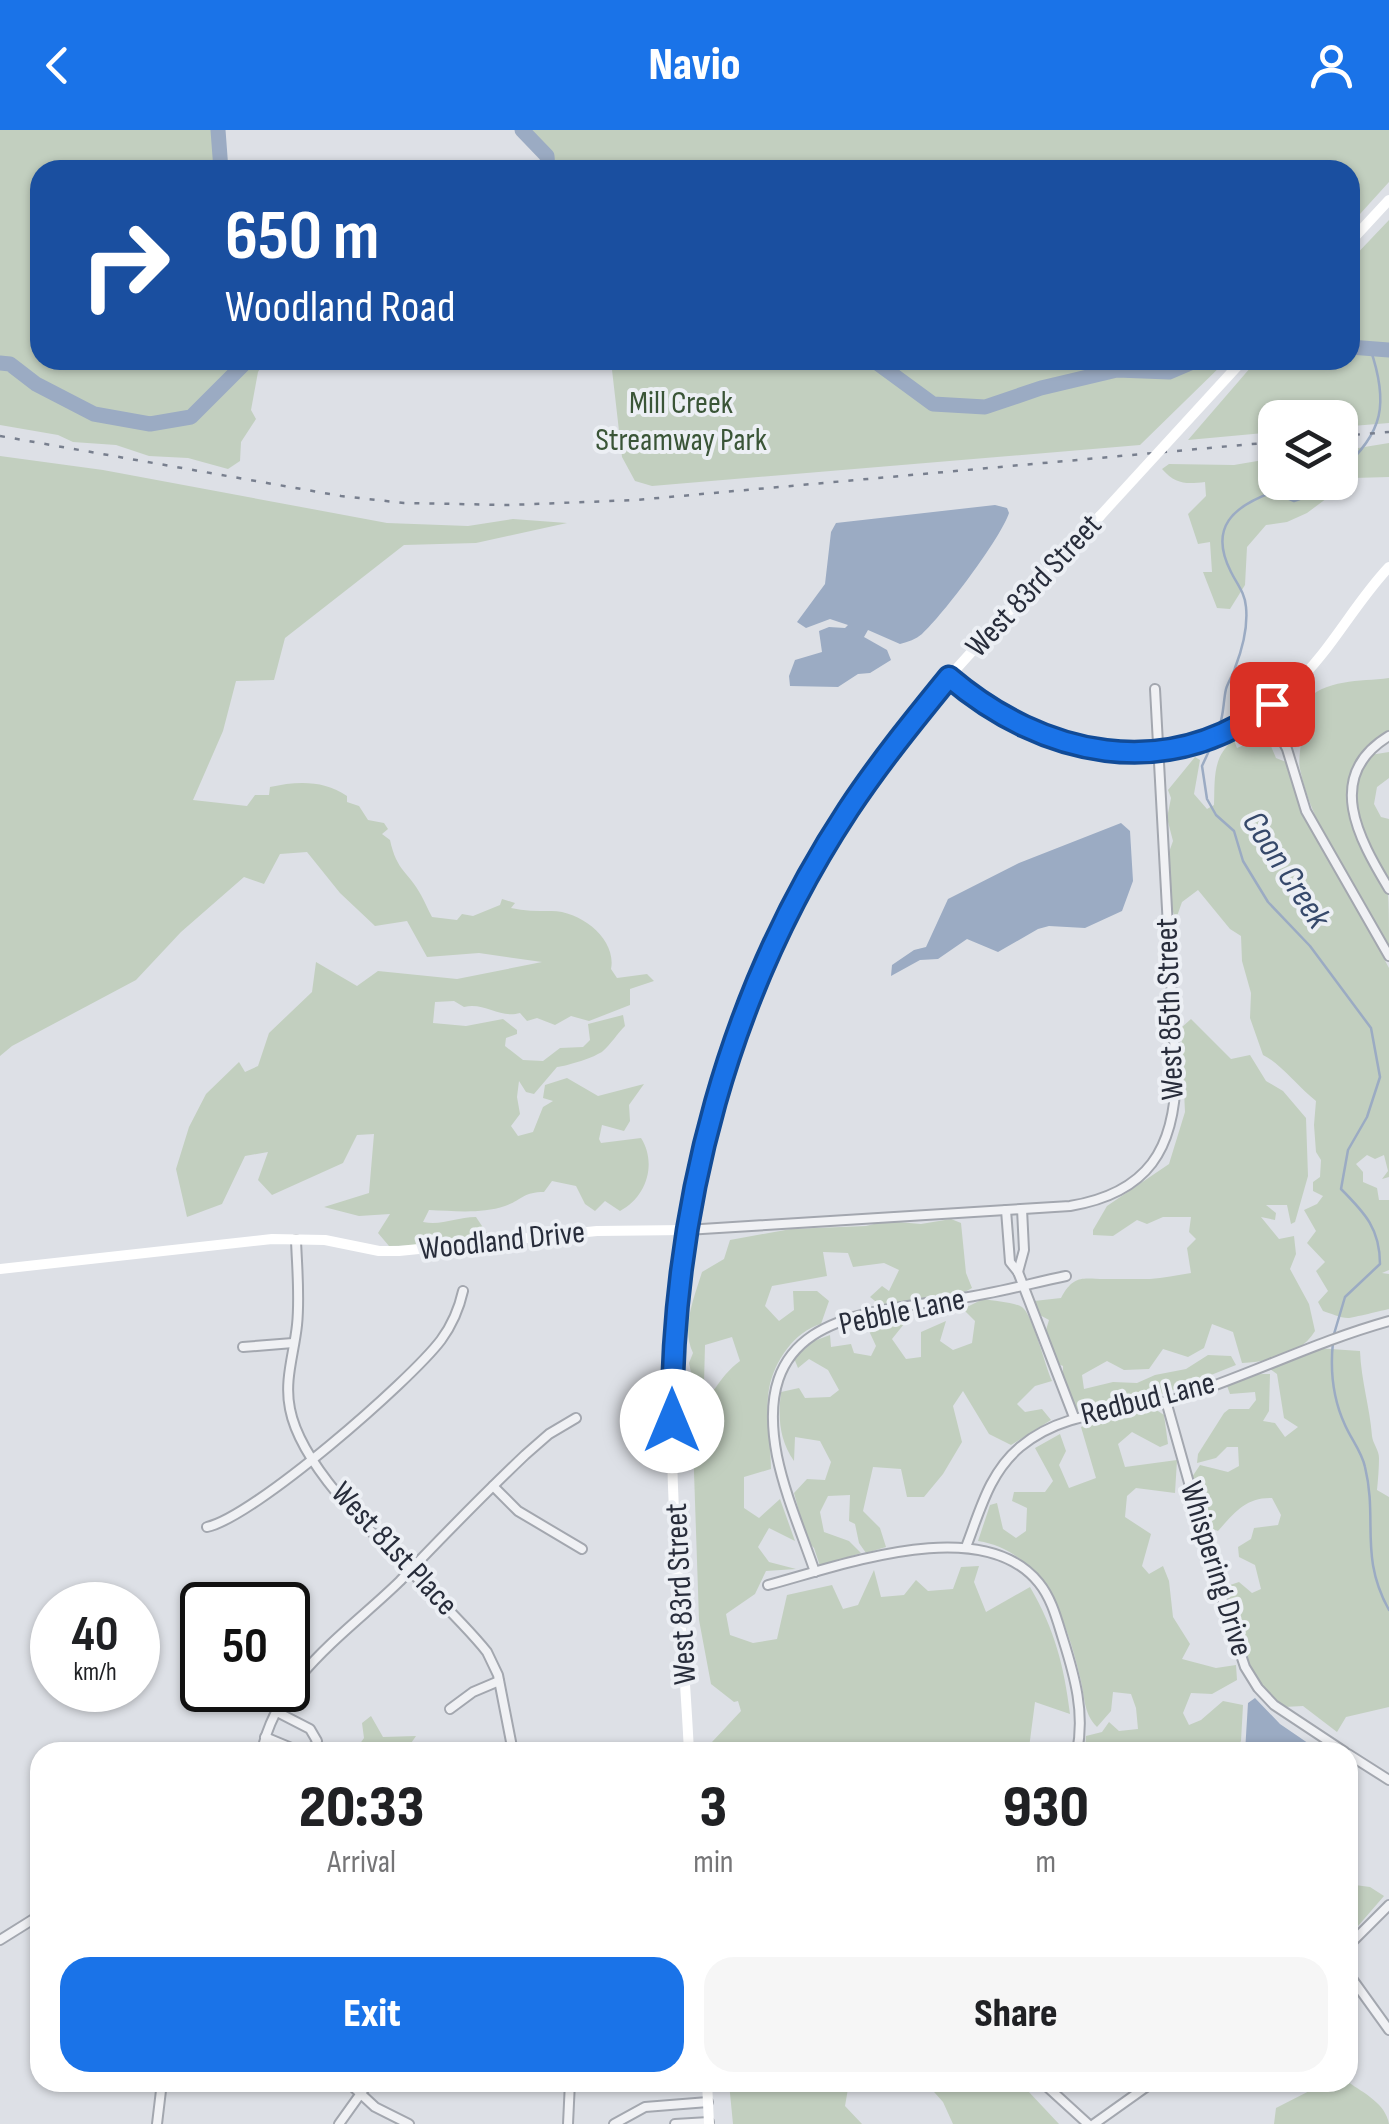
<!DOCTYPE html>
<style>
:root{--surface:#fff;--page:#f6f6f6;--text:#202124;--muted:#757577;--accent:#1a73e8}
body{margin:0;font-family:"Sofia Sans Condensed",sans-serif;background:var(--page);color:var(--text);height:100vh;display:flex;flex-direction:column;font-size:38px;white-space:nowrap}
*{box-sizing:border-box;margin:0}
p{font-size:32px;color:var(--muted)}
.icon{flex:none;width:55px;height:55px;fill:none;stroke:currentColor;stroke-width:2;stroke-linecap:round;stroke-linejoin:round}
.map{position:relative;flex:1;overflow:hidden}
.details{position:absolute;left:30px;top:1612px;width:1328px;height:350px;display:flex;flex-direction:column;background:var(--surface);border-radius:30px;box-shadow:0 2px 8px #0004}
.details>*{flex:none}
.hud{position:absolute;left:30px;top:30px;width:1330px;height:210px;border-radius:30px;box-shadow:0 2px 8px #0004;background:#1a4fa0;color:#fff;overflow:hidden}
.tools{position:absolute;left:1258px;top:270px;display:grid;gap:20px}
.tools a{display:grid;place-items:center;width:100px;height:100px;border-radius:20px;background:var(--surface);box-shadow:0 2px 8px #0004;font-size:50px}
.speed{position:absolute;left:30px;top:1452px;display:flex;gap:20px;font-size:50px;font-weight:700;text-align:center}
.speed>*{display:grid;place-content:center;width:130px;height:130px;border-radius:50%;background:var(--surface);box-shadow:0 2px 8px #0004;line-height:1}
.speed small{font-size:25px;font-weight:400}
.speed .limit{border:5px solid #111;border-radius:15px;background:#fff;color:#111}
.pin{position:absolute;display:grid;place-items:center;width:85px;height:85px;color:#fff;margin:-42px;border-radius:20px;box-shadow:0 5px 15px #0006}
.me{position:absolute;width:110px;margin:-55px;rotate:0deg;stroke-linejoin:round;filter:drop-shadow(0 0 8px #0008)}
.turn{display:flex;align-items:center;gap:35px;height:210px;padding:0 30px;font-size:45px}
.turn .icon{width:130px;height:130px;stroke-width:2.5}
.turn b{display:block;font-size:70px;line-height:85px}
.eta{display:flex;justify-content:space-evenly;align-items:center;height:170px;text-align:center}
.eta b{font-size:60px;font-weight:800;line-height:70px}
.cta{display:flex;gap:20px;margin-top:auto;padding:20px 30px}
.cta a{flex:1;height:115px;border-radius:30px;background:var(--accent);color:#fff;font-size:40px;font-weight:800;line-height:115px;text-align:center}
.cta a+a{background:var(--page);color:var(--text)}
header{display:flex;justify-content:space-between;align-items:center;height:130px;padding:0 30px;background:var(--accent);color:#fff;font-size:45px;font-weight:800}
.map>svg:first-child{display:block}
</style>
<header><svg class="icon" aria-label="back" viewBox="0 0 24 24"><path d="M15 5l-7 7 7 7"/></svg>Navio<svg class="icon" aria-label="person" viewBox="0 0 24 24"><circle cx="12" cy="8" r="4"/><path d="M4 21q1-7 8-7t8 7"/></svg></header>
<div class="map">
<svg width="1389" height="1994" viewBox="0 0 1389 1994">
<rect width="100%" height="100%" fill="#dde0e6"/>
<g fill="#c2cfbf">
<path d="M0,0H218L221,40H40V230H254V237L265,230L258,242L251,280L256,289L241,312L240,331L228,339L188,328L149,326L116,315L73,312L58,305L0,295Z"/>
<path d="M522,0H1389V52L1350,95V40H548L547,26Z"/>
<path d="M1389,90V293L1340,297V288H1275V302L1188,310L1257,230H1350V131Z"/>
<path d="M607,230H1227L1140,315L652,356L635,351L622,327L611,231Z"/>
<path d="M1389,313V347L1354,348L1307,383L1287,392L1266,395L1247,417L1245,455L1230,479L1217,478L1203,442H1212L1210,412L1198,414L1188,384L1206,366L1205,352C1187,354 1176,355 1162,339L1169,334L1234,335L1275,328V352H1340V321Z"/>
<path d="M0,326L103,340L387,393L468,396L513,389L567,393L476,413L404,415L285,508L274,550L236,551L223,601L193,670L247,676L255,665H269L270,657C297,651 324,650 347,666V672L359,676L368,690L384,693L388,699L382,704L390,710C397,742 408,741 421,765C425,772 428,780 432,787L457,790L462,784L473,786L500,775L502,769L515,773L511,778C524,781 537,781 550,781C580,780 617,809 611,839L617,848L647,844L654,851L630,859V875L589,891L571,886L555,895L537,888L527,891L520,883C500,889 485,872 464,877L454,871L435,872L433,893L466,896L503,889L517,900V904L506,908L505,916L523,930L543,931L560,918L583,917L590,910L588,894L623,885L625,896C617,904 611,914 603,921C596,927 567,936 557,937L534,964L526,962L519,951L517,967L520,984L511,996L518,1006L533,1002L543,977L553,971L543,968L545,955L567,948L598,966L644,954L629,975L630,991L624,1001L602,995L599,1009L601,1013L641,1008C657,1033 647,1067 620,1081L605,1071L595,1081L585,1074L576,1056L552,1051L544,1062C523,1062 522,1070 505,1076C481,1084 454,1081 429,1080L423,1092C442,1096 456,1087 476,1087L488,1105L429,1115L389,1116L378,1103L390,1084L359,1086L324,1077L369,1063L374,1004L357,1005L343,1033L272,1065L258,1050L268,1022L245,1026L222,1074L187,1087L176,1039L189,997L206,964L239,932L245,942L258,936L269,903L312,862L316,832L357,856L378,841L457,849L542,832L479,823L427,827L407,791L375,796L340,763L307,722L280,724L264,754L244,747L181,802L136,850L12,916L0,926Z"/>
<path d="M1389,548V600C1342,623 1342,681 1364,723C1371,736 1384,749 1388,763C1389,778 1389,802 1389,818C1361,762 1312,701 1300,639C1298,629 1301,619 1301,609C1301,595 1292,585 1303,573C1326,548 1359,552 1389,548Z"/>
<path d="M1234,610L1237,618L1251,612L1270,614L1276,628L1286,632L1297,666L1389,838V1047L1382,1049L1388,1041L1384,1025L1375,1029L1367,1025L1356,1034L1363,1042V1052L1377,1058L1379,1070H1389V1140L1382,1143L1389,1144V1179C1384,1180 1352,1188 1348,1188C1340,1188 1330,1183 1323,1181L1318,1172L1328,1161L1316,1141L1325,1132L1307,1113L1316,1101L1304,1080L1317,1074L1323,1066L1313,1061V1052L1320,1047L1321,1030L1316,1022L1314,995L1316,971C1298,957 1280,933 1263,925L1250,888L1251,863L1242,831L1241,806L1230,799L1198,760L1182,772L1176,789L1171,777L1168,725L1173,711L1167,688L1171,668L1168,660L1195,627L1200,630L1194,664L1207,679L1214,675C1215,650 1212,626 1234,610Z"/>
<path d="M1389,622V648L1377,657L1374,674L1381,687L1389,689V752C1364,710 1339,673 1370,625Z"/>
<path d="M1191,889L1231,929L1250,925L1266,951L1283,961L1306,988L1308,1046L1295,1092L1291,1094L1287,1075H1266L1276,1083L1275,1090L1261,1087L1279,1109L1294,1106L1296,1124L1290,1139L1309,1174L1315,1201C1302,1224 1267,1232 1242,1233L1233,1202L1212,1194L1204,1218L1188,1227L1163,1219L1149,1239L1124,1240L1107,1231L1082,1245L1084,1259L1113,1252L1137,1253L1155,1245L1186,1239L1208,1225L1231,1226L1236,1235L1166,1263L1077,1281L1063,1247V1236L1056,1233L1046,1200L1049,1190L1036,1183L1034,1171L1061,1168C1075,1142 1085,1150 1109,1149C1122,1149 1137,1149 1150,1149C1163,1148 1177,1145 1191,1143L1187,1118L1196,1109L1189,1102L1191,1087H1163L1147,1094L1137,1090L1113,1106L1093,1105V1100L1107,1076L1169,1034L1185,982L1181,898Z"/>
<path d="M951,1089L961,1093L966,1143L972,1158L956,1167L880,1175L870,1167L882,1156L889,1161L899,1140L884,1133L853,1137L848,1123L823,1122L827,1146L772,1156L765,1176L779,1191L794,1180L793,1161H817L829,1171L821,1194C795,1201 774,1231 769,1259C765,1281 771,1315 771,1339L744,1347V1378L759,1388L780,1369L795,1411L769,1398L758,1417L769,1432L796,1439L766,1441L755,1464L726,1484L730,1505L753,1513L777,1509L787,1465L832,1455L843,1479L858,1475L874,1440L881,1467L904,1465L916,1450L928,1461L953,1459L961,1437L979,1436L974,1452L986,1482L1030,1457C1055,1500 1064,1536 1070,1584L1035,1572L1029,1618L1001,1622H713L712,1612L741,1581L738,1571L734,1572L711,1554L699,1490L692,1283C713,1269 717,1248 740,1231L732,1207L705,1215L704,1253L695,1262L689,1233L693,1223C681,1198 694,1168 702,1142L724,1129L730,1110L791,1099L866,1096L886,1091L921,1094Z"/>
<path d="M983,1169C994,1171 1013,1172 1022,1177C1033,1185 1045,1236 1052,1251L1035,1256L1017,1274L1025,1282L1042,1279L1051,1290L1011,1315L989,1304L963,1261L953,1276L962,1312L943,1344L924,1367H907L901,1339L873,1337L863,1381L880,1398L886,1417L866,1423L859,1413L855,1394L849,1391L850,1365L828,1366L820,1382L824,1402L849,1411L861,1423L820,1436L814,1418L807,1411L794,1363L807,1349L825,1350L831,1332L820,1311L795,1307L794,1331C779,1309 778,1288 781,1262L799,1258L805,1268L830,1267L839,1260L828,1240L809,1229L798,1238L794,1228L814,1211L830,1205L831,1217L851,1214L854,1223L871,1226L876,1216L864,1190L898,1184L908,1189L892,1209L906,1229L921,1227V1202L946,1191L940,1211L953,1220L972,1213L975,1191L963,1179Z"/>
<path d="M1316,1218L1360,1221C1361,1250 1370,1278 1372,1306C1373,1314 1379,1320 1379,1328C1379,1338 1378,1350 1377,1360L1389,1367V1577L1346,1587L1337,1602L1303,1576L1284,1577C1259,1556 1224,1514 1241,1480L1229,1478L1224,1457L1239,1452L1252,1463L1261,1459L1255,1435L1239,1427L1238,1417L1251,1409L1254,1398L1278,1395L1281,1385L1272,1368C1246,1367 1234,1383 1218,1401L1206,1397L1192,1347L1200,1335L1228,1342L1239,1336L1238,1317H1227L1216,1328L1197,1333L1198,1324L1224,1283L1229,1279H1249L1256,1270L1255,1262L1230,1264L1227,1256C1239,1245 1254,1244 1270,1244L1269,1281L1263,1291L1275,1293L1285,1307L1298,1297L1284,1288L1277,1244L1270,1239L1274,1234Z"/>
<path d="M1152,1277L1164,1285L1168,1314L1160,1317L1132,1302L1118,1314L1125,1337L1177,1330L1175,1363L1136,1358L1127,1366L1125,1387L1151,1404L1142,1436L1149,1444L1163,1436L1169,1451L1173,1487L1190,1514L1182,1529L1216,1538L1236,1535L1237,1550L1212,1564L1191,1563L1183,1583L1189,1595L1201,1590L1223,1571L1243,1575L1241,1611L1233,1622H1085L1086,1606L1102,1602L1109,1592L1119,1601L1138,1599L1136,1578L1131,1564L1113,1562L1111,1581L1097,1597C1083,1583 1085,1566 1080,1547C1067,1491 1043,1421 978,1411L990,1375L997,1373L1003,1399L1016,1408L1026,1401L1027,1378L1012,1371L1014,1362H1045L1053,1351L1035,1318L1060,1304L1066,1321L1059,1335L1069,1358L1096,1348L1081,1297L1104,1284L1124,1286Z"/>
<path d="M371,1586L383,1607L416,1606L405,1622H360L359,1615L364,1608L362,1593Z"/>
<path d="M1348,1743L1355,1755L1370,1757L1384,1766L1358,1796H1348Z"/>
<path d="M1348,1952C1364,1963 1386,1974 1389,1994H1274L1276,1978L1323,1954Z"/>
<path d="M729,1953H849L845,1976L862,1994H733Z"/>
<path d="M926,1953H1026L1028,1961L1059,1994H953L943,1972Z"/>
</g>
<g fill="#9babc3">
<path d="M995,375L1007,378L1009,383C1001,408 943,485 922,504C916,509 908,512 900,514L868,500L864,507L887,520L891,530L870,543L858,544L838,557L790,556L789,546L795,530L822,522L819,501L829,497L845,498L848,495L830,489L806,498L797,492L825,454L831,402L836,393Z"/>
<path d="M1121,693L1130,701L1133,751L1122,781L1085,798L1049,796L1038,799L998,822L967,809L938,829L920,830L891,846L892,835L914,820L926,817L948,769L1019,733Z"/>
<path d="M1255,1568L1280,1594L1321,1622H1245L1248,1573Z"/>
</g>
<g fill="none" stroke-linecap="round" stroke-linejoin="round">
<g stroke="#9babc3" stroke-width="2.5">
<path d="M1340,341C1384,303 1389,273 1370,218"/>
<path d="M1219,597C1224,585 1223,572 1226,559C1228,552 1233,545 1235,538C1242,520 1248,497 1246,477C1245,463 1237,454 1231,442C1208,397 1234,376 1273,362L1294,371L1314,364L1327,352"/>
<path d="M1214,610L1202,636L1207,669L1216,685L1234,701L1243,731L1268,772L1310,816L1371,898L1380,947L1367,987L1348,1020L1341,1059C1365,1083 1380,1099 1380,1134L1345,1167L1334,1204"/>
<path d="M1333,1212C1330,1240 1333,1269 1345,1295C1351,1309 1362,1322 1365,1337C1378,1390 1359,1426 1389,1480"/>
</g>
<g stroke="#9babc3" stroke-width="15">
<path d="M218,0L221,40"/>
<path d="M522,0L547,26L548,40"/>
<path d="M1350,217L1389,220"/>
<path d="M873,230L933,274L985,277L1041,258L1117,240L1169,242L1197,230"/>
<path d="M0,233L10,234L36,254L94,284L150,294L191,287L248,230"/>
</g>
<g stroke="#a3a7af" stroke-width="12">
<g id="street">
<path d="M1266,579L1287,619L1306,681L1389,826"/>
<path d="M1389,606C1323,646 1359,709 1389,759"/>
<path d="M1006,1080L1010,1132L1018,1142L1074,1287"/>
<path d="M686,1100L1070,1076C1148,1063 1175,1019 1176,944L1155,559"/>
<path d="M296,1110C297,1138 300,1167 297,1195C294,1224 284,1250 290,1279C305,1358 436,1457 487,1522L498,1545L513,1622"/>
<path d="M1018,1142L1024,1120L1022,1079"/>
<path d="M243,1217L293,1213"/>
<path d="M1166,1271L1218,1456L1245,1537L1258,1558L1274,1575L1345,1622"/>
<path d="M493,1356L518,1381L582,1419"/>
<path d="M207,1397C254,1387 410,1251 441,1210C452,1195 459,1179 463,1161"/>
<path d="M966,1417C980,1381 989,1343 1020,1317C1068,1277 1124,1285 1179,1268C1250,1245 1317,1211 1389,1191"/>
<path d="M815,1442C802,1404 785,1365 777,1326C750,1186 861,1183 962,1168C997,1163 1032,1153 1066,1146"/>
<path d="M768,1455C840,1436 982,1382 1039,1453C1052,1469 1057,1490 1063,1509C1075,1547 1085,1583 1077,1622"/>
<path d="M450,1579L473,1562L499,1551"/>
<path d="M265,1607L301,1622L315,1616L317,1611L310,1599L277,1582"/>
<path d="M262,1622C275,1549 350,1500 400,1451C441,1408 482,1366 525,1325L549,1304L576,1288"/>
<path d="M1348,1624L1389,1650"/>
<path d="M0,1810L40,1785"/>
<path d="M1348,1816L1389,1775"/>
<path d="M1348,1843L1389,1900"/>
<path d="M348,1952L375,1977L409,1994"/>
<path d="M1042,1952L1088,1994"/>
<path d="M157,1994L162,1952"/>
<path d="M339,1994L369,1952"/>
<path d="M568,1994L570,1952"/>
<path d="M614,1994L645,1977L708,1972"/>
<path d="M675,1994L709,1992"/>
<path d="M1094,1994L1153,1952"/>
</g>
</g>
<use href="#street" stroke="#f0f1f4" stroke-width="8"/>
<g stroke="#fff" stroke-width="10">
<path d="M1350,112L1389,70"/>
<path d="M949,547C1050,636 1190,653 1293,556C1331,521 1354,474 1389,437"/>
<path d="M0,1139L272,1109L325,1110L379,1121H399L597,1101L686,1100"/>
<path d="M689,1622C683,1499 669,1375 672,1251C677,1016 761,785 906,599C965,524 1034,456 1100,386"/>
<path d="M707,1952L709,1994"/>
</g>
<g stroke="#787f8e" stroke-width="2.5" stroke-dasharray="5 10" stroke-linecap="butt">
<path d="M0,306L341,366L404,373L509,375L636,370L1275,312"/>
<path d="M1340,306L1389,302"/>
</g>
<path stroke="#fff" stroke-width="10" d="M1100,386L1243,230"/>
</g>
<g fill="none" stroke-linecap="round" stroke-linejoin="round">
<g stroke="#114b97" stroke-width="25">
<path id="route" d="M672,1291C672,1075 729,861 848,680C879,633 914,590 949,547C1043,627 1166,654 1272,574"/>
</g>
<use href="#route" stroke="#1a73e8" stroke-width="18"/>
</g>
<g text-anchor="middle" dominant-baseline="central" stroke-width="8" stroke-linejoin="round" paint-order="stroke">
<g font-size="32" fill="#3a5537" stroke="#eceff4">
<text x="681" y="273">Mill Creek<tspan x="681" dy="37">Streamway Park</tspan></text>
</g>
<g font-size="32" fill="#282d3b" stroke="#eceff4">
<text transform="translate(1034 456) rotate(-47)">West 83rd Street</text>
<text transform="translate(1170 879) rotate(-92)">West 85th Street</text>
<text transform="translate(502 1111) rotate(-6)">Woodland Drive</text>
<text transform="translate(902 1182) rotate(-12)">Pebble Lane</text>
<text transform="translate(1148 1269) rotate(-14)">Redbud Lane</text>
<text transform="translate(394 1419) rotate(47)">West 81st Place</text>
<text transform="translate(1216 1439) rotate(73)">Whispering Drive</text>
<text transform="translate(681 1464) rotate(-93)">West 83rd Street</text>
</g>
<g font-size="35" font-style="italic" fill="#36496b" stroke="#eceff4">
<text transform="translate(1286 740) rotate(57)">Coon Creek</text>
</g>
</g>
</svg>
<div class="tools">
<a><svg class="icon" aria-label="layers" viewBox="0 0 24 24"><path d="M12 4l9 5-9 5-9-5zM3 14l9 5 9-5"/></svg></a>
</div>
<div class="speed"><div>40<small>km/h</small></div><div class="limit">50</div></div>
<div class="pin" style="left:1272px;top:574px;background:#d93025"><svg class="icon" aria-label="arrive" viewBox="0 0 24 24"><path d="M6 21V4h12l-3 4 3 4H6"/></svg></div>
<svg class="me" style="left:672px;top:1291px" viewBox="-20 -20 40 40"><circle r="19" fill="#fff"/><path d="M0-13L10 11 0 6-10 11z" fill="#1a73e8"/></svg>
<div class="hud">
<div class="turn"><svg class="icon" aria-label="right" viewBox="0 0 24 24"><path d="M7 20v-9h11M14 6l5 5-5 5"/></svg><div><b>650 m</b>Woodland Road</div></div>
</div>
<section class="details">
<div class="eta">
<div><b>20:33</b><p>Arrival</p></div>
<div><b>3</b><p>min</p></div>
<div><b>930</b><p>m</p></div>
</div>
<div class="cta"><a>Exit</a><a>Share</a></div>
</section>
</div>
